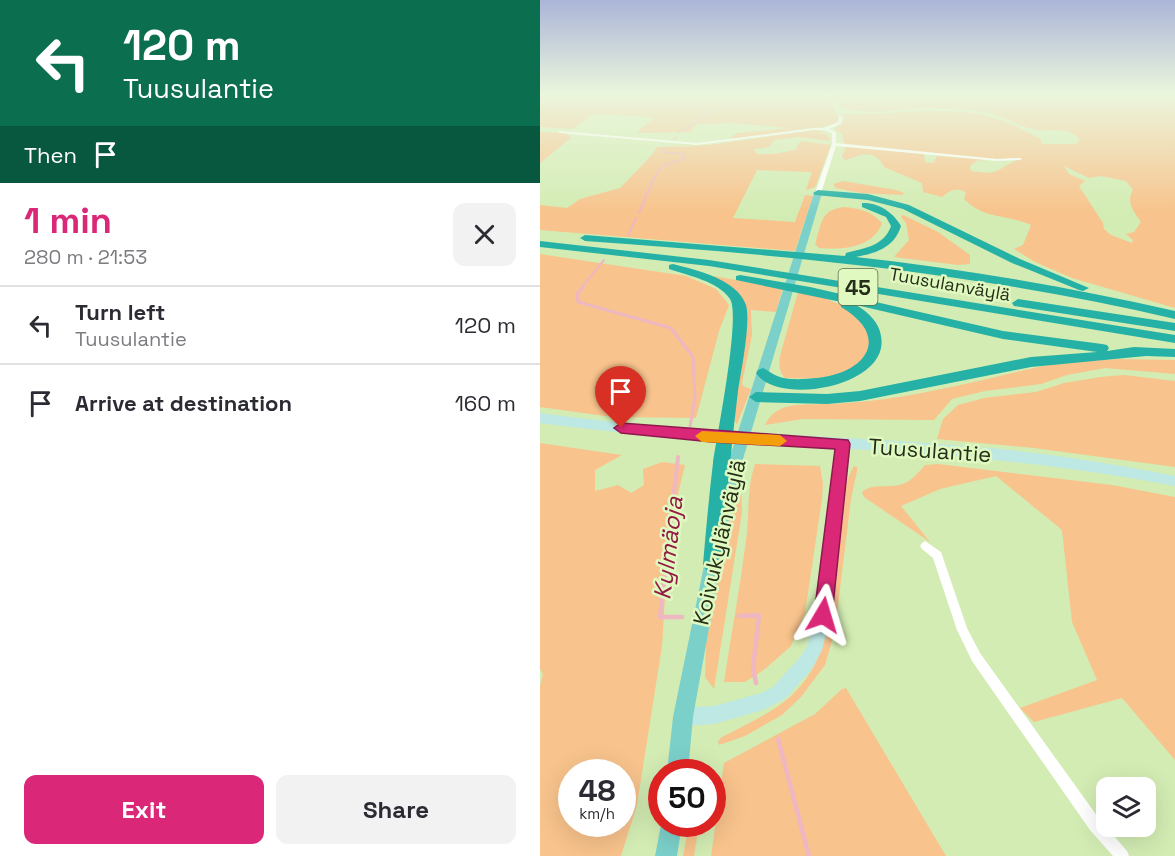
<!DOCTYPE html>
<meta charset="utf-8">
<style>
:root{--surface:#fff;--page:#f2f2f3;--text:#2b2b33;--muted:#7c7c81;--line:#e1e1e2;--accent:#db2777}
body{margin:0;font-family:"Space Grotesk",sans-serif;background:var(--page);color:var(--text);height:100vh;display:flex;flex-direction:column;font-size:22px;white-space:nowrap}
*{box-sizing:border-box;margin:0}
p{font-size:20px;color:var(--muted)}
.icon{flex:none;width:33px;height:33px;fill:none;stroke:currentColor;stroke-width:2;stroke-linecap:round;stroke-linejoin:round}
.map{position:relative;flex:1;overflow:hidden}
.side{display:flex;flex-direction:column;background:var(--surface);width:540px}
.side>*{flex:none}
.banner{background:#0b6e4f;color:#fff;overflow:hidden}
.tools{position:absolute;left:556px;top:777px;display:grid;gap:12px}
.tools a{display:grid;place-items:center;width:60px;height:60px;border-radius:12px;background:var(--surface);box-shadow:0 6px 24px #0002;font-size:30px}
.speed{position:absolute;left:18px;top:759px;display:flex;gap:12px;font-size:30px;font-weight:700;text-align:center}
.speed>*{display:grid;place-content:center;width:78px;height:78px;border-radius:50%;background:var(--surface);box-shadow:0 6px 24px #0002;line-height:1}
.speed small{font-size:15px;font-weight:400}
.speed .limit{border:9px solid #d22;background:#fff;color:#111}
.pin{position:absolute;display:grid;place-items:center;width:51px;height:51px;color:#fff;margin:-62px -26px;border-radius:50% 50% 50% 0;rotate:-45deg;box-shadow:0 0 6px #0007}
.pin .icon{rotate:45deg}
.me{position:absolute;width:66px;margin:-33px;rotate:7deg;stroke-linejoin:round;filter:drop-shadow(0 0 4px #0008)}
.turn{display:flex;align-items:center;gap:21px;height:126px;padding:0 24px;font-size:27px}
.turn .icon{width:78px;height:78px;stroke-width:2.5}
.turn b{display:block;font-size:42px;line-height:51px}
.then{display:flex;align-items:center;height:57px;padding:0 24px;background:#0003;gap:12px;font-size:22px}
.round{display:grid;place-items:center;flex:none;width:63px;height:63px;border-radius:12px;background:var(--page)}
.overview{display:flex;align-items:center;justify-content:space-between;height:102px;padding:0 24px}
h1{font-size:36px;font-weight:700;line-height:45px;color:var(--accent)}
.button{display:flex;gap:12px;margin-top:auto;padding:12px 24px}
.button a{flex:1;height:69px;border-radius:12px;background:var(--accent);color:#fff;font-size:24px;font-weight:700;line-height:69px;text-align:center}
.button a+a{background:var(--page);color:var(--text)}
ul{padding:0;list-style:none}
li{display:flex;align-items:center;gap:18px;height:78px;padding:0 24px;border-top:2px solid var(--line)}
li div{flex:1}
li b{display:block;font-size:22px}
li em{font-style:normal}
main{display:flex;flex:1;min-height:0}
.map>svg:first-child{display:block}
</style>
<main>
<section class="side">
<div class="banner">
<div class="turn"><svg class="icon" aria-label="left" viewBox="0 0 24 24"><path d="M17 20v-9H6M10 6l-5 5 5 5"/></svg><div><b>120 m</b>Tuusulantie</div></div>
<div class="then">Then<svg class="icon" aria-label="arrive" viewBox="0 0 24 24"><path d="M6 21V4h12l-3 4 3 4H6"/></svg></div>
</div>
<div class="overview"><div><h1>1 min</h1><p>280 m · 21:53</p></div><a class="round"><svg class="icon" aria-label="close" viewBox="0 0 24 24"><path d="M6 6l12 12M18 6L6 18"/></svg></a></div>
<ul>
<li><svg class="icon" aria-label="left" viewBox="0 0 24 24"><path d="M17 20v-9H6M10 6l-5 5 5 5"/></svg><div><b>Turn left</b><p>Tuusulantie</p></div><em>120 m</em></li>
<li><svg class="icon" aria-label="arrive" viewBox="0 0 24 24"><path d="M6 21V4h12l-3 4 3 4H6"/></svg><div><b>Arrive at destination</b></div><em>160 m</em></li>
</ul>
<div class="button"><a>Exit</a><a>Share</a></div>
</section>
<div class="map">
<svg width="635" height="856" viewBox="0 0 635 856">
<rect width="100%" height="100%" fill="#d3ecb3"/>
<g fill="#f8c38c" fill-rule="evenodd">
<path d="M0,93H286L299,119L298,123L286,126L191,139V137L197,133L251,128L193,123L157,124L150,132L97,133L101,128L115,118C94,115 75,116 53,114L32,129L0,127Z"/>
<path d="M290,93H635V308L532,278L495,262L474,249L483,245L491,225C467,214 445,220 424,199L426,193C418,186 409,191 402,197L383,192L382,183L344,167L339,159L332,155L324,154L305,160L302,156L306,146L384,154L385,162L393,163L397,156L442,159L443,161L438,160L430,166L431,171C463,176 454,169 480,159L478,158L455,159L304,144L302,134L294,129L305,120L301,114C348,116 405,104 450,117C468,121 485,131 501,139V144H536L540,140C530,126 511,132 497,130C481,128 468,118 453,114C433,109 409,109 388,108C358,107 326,119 297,105ZM524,166L549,178L561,176L586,181L593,190C585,202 595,213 601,222L594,232L586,234L593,240L592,243L571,235L564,229L563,223L539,186L545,181L529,174Z"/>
<path d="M276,130L286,133L265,134H287L291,141L258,137L235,140L229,147L214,149L216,154H234L255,150L261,141L291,145L275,187L266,190L272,172L217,170L193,218L255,222L265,195L273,196L255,251L0,230V205L27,208L40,199L80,188L111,156L117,147L167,146L123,144L169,145Z"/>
<path d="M0,132L26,133L31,138L0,163Z"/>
<path d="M303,181L356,190L364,193L362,195L321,193L296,188L293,184Z"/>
<path d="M304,207C320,209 330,210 342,223C333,248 303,250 279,248L275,244C282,223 280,210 304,207Z"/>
<path d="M363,215L398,232L430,255V264L418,265L354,257L369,240L366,223L361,217Z"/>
<path d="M0,254L146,276L176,289L189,305L179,331L156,418L72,417L0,407Z"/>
<path d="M173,276L243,288L236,312L211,310L212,335L202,383L203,386L211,389L197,424L193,419L205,318L183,282Z"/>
<path d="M258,292L280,296L310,309L333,339C330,345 328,356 323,361C303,380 271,379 245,378C239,372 239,364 240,356Z"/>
<path d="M577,359L635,360V374L565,368L527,375L501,384L445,391L412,399L394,420L263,419L225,425C236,402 259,405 281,404C357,403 430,382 503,366C527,361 553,361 577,359Z"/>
<path d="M584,375L635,381V467L494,448L397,439L403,419L418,405L444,398L496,392L524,383L560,377Z"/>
<path d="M0,443L82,455L55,470V491L78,485L91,493L104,485L103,469L122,462L145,465L129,531L122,646L97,805L81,856H0V686L3,674L0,669ZM82,772V824H32V772Z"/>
<path d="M215,464L280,466L283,484L282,499L265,613L251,646L225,669L205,682H184C191,635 200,588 206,541C210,514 206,491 215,464Z"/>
<path d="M398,464L572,485L635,497V760L582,698L494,722L480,708L557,680L532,622L522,530L456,476L400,489L361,506L390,542L324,497L322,492C332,483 347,488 359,485C370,483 378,473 385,465Z"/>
<path d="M314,466L317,467V471L311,499L295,630L285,665L261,697L242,715L205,736L179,745L178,741L182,737C205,725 230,714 250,697C297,655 292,587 300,529C303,509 303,483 314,466Z"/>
<path d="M201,483L202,512L174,689L165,677L166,644L185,535Z"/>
<path d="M306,688L406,856H171L184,763L275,714L302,689Z"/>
<path d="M149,824H159L154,856H143Z"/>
</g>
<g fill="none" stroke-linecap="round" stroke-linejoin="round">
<g stroke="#efb7c1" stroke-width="1.5">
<path d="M138,133L179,108L195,106L199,99L210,93"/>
<path d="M134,139L136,137"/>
<path d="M114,179C119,166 131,162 144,159V154L122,152L124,148"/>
</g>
<g stroke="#efb7c1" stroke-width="2">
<path d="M99,213L114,177"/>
<path d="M88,235L96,218"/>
<path d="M41,288L64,260"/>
</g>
<path stroke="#efb7c1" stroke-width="3" d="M43,287L37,294L38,302L131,328L153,357L155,398L150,427"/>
<g stroke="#efb7c1" stroke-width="4">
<path d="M120,616L138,457"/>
<path d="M199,616H219"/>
</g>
<g stroke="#efb7c1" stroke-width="4.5">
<path d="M120,615V617H142"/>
<path d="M199,616L219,615L213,668L216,683"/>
<path d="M238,739L269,856"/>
</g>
<g fill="#fff" fill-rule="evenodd">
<path d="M301,116L303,117L301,124L289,129L296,132V143L457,159L480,158L482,159L480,160L457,161L296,146L281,193L278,195L275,193L292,144V133L283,130H274L157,145L20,133L18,132L20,131L157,143L274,128H284L298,122L299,117Z"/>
<path d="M385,541L401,552L427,628L440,653L560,820L587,851L589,856H573L550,830L432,661L417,630L393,558L382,549L380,546L382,543Z"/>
</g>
<path fill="#bee8e4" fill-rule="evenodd" d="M0,413C150,434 300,435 450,448C512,454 574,464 635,476V486C527,465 419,455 309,449L291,615L282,650L272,669L245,699L223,710L174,724L143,726L137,723L134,717L137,711L143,708L174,706L221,693L233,687L260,657L267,647L275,615L296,448C197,443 98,436 0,423Z"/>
<g fill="#7cd0ca" fill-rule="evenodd">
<path d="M278,190L282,193L201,466L191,517L188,522L183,524L178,522L175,517L187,466L274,193Z"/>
<path d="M174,548L180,551L182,556L153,717L148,772H127L133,717L166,556L168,551Z"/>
<path d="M122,820V824H142L137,856H115Z"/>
</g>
<g fill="#25b1a6" fill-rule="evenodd">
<path d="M278,190L328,194L369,205L480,259L549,288L543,291L539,290L472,263L363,209L328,200L275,195L273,193Z"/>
<path d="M322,203C338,202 353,212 361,226C354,248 336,253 316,257C423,269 530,287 635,311V319C441,273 244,255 45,241L40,238L45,235L305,256L306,253C325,248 344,246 351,226L346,217L322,207Z"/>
<path d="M0,241L169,260L635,335V343L169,266L0,247Z"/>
<path d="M133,264C156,270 197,279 206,305C211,322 201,372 198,391C191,449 186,506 181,564L178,570L172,573L166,570L163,564C166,530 169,496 173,463C177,436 201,315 190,299C178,281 149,276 129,269V265Z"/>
<path d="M200,275L270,287L463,331L562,344L567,345L569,348L567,351L594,347L635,349V357L606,356L491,367L320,401L287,404L216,402L209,397L216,392L287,394L320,391L491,357L557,352L463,339L316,305C328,312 339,322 341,336C351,386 238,407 216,373L218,370L223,368C228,370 230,373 235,375C246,381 265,379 277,378C326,373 352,337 301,307V302L196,280V276Z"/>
<path d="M478,299L635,323V331L474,306L472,303Z"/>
</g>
</g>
<linearGradient id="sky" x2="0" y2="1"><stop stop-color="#abb5d8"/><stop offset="0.44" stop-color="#ebf6dd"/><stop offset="1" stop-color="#ebf6dd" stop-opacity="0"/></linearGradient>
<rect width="635" height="213" fill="url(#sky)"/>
<path fill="#db2777" stroke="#8e194d" stroke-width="1.5" d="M81,423L308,440L310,444L292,615L289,621L283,624L277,621L274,615L295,449L172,442L81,433L74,428Z"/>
<path fill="#f59e0b" d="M162,431L240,435L247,441L240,446L162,442L155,436Z"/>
<g text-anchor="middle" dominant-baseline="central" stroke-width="5" stroke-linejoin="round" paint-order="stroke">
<g font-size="18" fill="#252e18" stroke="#e0f9c0">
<text transform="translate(410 284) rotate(10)">Tuusulanväylä</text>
</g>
<rect fill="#e0f9c0" stroke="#5d6b4a" stroke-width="1.5" x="298.5" y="269" width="39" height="36" rx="4.5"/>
<g font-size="21" font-weight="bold" fill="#252e18">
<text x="318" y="287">45</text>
</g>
<g font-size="22" fill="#252e18" stroke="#e0f9c0">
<text transform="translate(390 450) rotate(4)">Tuusulantie</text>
<text transform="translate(179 542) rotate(-77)">Koivukylänväylä</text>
</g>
<g font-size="24" font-style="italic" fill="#941a44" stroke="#e0f9c0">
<text transform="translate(128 548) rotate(-83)">Kylmäoja</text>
</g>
</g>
</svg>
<div class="tools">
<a><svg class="icon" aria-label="layers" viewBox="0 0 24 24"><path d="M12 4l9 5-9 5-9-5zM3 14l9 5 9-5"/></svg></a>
</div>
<div class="speed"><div>48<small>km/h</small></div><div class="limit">50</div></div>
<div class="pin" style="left:81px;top:428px;background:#d93025"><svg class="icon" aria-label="arrive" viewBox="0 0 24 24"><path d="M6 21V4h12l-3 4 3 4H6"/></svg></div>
<svg class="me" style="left:283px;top:615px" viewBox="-20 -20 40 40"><path d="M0-17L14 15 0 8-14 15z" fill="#db2777" stroke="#fff" stroke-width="4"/></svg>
</div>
</main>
